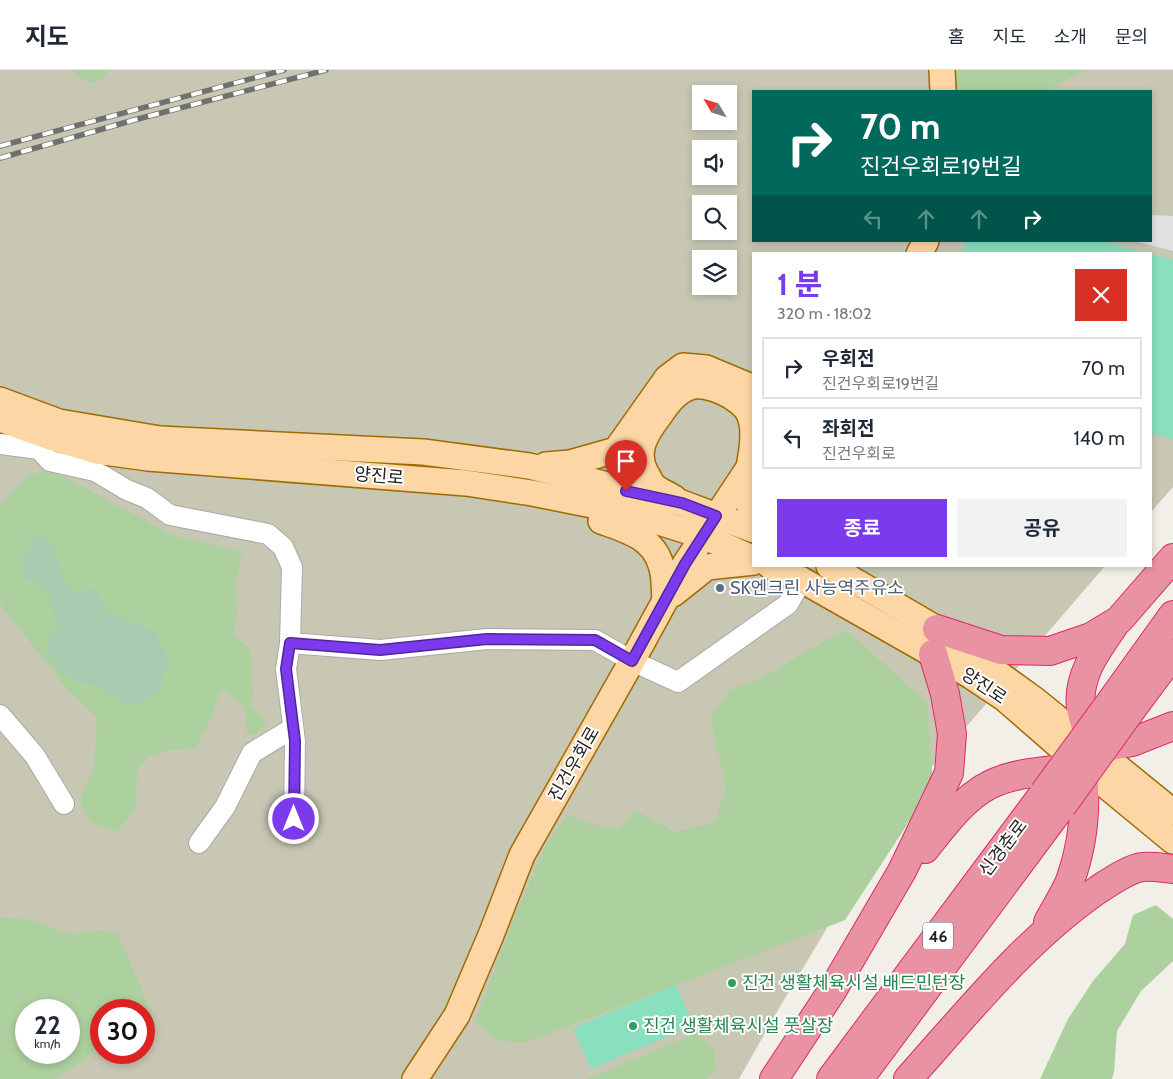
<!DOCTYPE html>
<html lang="ko">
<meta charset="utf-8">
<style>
:root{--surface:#fff;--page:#f2f2f3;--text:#1f2937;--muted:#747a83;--line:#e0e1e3;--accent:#7c3aed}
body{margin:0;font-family:Cabin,"Noto Sans KR",sans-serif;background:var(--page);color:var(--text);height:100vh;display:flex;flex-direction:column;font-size:19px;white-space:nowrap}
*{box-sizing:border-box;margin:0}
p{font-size:16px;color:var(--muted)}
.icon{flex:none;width:28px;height:28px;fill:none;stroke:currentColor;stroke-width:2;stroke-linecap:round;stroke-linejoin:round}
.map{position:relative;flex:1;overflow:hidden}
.panel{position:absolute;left:752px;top:182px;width:400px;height:315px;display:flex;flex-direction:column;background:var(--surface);border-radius:0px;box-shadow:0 2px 8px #0003}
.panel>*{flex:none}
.guide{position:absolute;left:752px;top:20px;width:400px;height:152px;border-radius:0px;box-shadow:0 2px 8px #0003;background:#00695c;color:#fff;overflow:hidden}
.needle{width:32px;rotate:308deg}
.fabs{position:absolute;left:692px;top:15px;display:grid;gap:10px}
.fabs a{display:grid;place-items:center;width:45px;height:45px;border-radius:0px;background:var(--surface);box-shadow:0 2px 8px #0003;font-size:25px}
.speed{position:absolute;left:15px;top:929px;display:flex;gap:10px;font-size:25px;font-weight:700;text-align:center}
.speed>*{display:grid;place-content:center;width:65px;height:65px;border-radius:50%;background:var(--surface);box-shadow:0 2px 8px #0003;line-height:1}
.speed small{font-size:12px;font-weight:400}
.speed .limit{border:8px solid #d22;background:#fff;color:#111}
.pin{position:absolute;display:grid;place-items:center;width:42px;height:42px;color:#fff;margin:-51px -21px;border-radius:50% 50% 50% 0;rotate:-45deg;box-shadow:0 0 5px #0007}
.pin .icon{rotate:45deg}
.me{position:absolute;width:55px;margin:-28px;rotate:0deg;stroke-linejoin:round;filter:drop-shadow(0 0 4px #0008)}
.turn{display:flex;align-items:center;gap:18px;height:105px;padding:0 25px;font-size:22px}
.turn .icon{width:65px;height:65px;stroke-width:2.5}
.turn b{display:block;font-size:35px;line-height:42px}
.lanes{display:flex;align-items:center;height:48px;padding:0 25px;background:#0003;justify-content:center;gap:25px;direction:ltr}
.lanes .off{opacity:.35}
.round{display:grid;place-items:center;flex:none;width:52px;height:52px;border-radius:0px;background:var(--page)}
.summary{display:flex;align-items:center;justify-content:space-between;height:85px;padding:0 25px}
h1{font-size:30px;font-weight:700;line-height:38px;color:var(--accent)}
.action{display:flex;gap:10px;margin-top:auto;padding:10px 25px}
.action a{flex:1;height:58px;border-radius:0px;background:var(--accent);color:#fff;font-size:20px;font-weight:700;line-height:58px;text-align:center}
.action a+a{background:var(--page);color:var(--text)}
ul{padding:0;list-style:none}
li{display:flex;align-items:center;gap:15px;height:62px;margin:0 10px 8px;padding:0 15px;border:2px solid var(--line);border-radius:0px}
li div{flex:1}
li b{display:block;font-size:19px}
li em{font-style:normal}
header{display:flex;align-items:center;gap:30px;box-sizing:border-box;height:70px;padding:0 25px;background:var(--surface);border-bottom:1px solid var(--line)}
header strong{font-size:24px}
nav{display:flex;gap:28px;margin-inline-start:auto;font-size:18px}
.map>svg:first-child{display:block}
</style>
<header>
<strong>지도</strong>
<nav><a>홈</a><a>지도</a><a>소개</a><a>문의</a></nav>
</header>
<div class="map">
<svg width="1173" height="1009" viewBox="0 0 1173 1009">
<rect width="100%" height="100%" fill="#f2efe9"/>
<path fill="#c7c7b4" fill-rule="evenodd" d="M0,0H1173V417L1151,442V184H754V496H1105L904,729L778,940L739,1009H0ZM754,21H1151V171H754ZM701,24H729V51H701ZM701,79H729V106H701ZM701,134H729V161H701ZM701,189H729V216H701ZM26,940H69V982H26ZM101,940H144V982H101Z"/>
<g fill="#add19e" fill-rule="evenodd">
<path d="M75,0H107L106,6L94,13L78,7Z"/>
<path d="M953,0H1084L1046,21H955Z"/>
<path d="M49,399L172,465L242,482L236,515L237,544L233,566L250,578L253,622L250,634L267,654L254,665L246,662C247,636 244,633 221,619L212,647L195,679L168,680L148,687L138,698L135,739L117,762L90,752L79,730L94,697L97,647L67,619L3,538L0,530V435L27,406Z"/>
<path d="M847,560L927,633L933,711L903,761L845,850L525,973L495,970L475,951L515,845L547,773L568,745L588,753L618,760L635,740L675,762L715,752L726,716L710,649L729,620L762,608L828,569Z"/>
<path d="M1156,835L1173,849V891L1141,921L1117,961L1114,1002L1112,1009H1040L1068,949L1093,911L1125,874L1133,845Z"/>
<path d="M0,847L31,850L70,864L99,860L118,864L153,946L144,953V940H101V978L55,1009H0ZM26,940H69V982H26Z"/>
<path d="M695,964L715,978V1001L707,1009H587Z"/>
</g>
<path fill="#aacbaf" d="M28,464C58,466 53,481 62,504C64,510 68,516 72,521L96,519L107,541L155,562L169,590L160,620L140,635L123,633L98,616L76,612L58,600L47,584L49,569L56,555L49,525L35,511L22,510L23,489L32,473Z"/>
<g fill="#88e0be">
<path d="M966,171H1103L1149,184H963Z"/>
<path d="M1151,184L1173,190V369L1151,363Z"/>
<path d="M676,915L694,955L591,999L573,958Z"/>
</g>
<path fill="#e2e2e2" d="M1151,145L1173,146V181L1138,172L1151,171Z"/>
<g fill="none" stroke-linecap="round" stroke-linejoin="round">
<g stroke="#a9a9a9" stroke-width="22">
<g id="minor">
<path d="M0,374L39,379L50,391L95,401L127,420L147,428L170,445L268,464L283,477L292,497L290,573L286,599L295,671L294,749"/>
<path d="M290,573L380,580L487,569L595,570L632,591L678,612L788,534L802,510"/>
<path d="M0,645L35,686L64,734"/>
<path d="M199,773L225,737L252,683L293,658"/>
</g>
</g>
<g stroke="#a06b00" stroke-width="28">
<g id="major">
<path d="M942,0L943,21"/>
<path d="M919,184L926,171"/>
<path d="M0,330L59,352L160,369L423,382L529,396L682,433L754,460"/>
<path d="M0,349L47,366L97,381L148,388L466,413L532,423L627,442L703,466L754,489"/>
<path d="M546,395L570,393L616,380L667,308L683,296L706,298L754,318"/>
<path d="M754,413C748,429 748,439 754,454"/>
<path d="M674,428C668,424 660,421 654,416C651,413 649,408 646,403C634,382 646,363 660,345C667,334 677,321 690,317C707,311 742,328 749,344C756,358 752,382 749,397"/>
<path d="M601,451C626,460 653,467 661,495C665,506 664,519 665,530"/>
<path d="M770,496L802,510L971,606L1004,628L1082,696L1173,771"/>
<path d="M829,496L932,556L1035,630L1173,742"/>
<path d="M673,524L707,497L754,492"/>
<path d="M415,1009L457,945L491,865L522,785L632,591L685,494L754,390"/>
</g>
</g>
<g stroke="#dc2a67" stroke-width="30">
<g id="highway">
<path d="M937,559L1001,580L1050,581L1091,567L1119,550L1173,488"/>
<path d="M1112,630L1173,545"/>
<path d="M1129,643L1173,584"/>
<path d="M1094,679C1090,666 1083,651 1081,638C1077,607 1096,581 1113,557"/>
<path d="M925,779C946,753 968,721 1001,710C1026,701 1054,701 1081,696"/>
<path d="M1048,852C1055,839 1064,825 1070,811C1083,775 1087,734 1082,696L1094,679L1132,672L1173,656"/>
<path d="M774,1009L832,921L902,801L949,703L952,664L945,624L933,584"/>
<path d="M831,1009L1044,723"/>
<path d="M859,1009L1062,736"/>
<path d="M908,1009C968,942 1025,870 1099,819C1110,812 1130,798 1143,797C1152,796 1163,798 1173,799"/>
</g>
</g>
<use href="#minor" stroke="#fff" stroke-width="20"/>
<use href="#major" stroke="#fcd6a4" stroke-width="25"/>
<use href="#highway" stroke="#e892a2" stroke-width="28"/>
<g stroke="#707070" stroke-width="5.5">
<g id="rail">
<path d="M0,76L284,0"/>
<path d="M0,88L134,50L326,0"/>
</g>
</g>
<use href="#rail" stroke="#fff" stroke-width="4" stroke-dasharray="11" stroke-linecap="butt"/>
<g stroke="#dc2a67" stroke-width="30" stroke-linecap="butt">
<g id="highway-bridge">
<path d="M1044,723L1112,630"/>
<path d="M1062,736L1129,643"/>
</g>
</g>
<use href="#highway-bridge" stroke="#e892a2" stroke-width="28"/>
</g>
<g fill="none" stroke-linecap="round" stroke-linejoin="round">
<g stroke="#51269a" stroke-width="12">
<path id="route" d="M294,749L295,671L286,599L290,573L380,580L487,569L595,570L632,591L685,494L716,446L682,433L626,421"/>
</g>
<use href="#route" stroke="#7c3aed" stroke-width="9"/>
</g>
<circle fill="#5c6f8a" stroke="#fff" stroke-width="2" cx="720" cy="518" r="5"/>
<g fill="#2e9e5b" stroke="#fff" stroke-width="2">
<circle cx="732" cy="913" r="5"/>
<circle cx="633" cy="956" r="5"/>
</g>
<g text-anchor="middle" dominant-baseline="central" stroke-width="4" stroke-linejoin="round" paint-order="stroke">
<rect fill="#fff" stroke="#646464" stroke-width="1" x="923" y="852.5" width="30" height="27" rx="4"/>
<g font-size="16" font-weight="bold" fill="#222">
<text x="938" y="866">46</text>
</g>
<g font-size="18" fill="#222" stroke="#fff">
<text transform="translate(379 406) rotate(5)">양진로</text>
<text transform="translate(984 616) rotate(34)">양진로</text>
<text transform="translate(574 694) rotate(-60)">진건우회로</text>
<text transform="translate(1003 778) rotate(-53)">신경춘로</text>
</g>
<g font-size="18" fill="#4e5e75" stroke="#fff" text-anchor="start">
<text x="730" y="518">SK엔크린 사능역주유소</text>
</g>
<g font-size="18" fill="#27864d" stroke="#fff" text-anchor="start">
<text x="742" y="913">진건 생활체육시설 배드민턴장</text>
<text x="643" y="956">진건 생활체육시설 풋살장</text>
</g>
</g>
</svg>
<div class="fabs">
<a><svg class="needle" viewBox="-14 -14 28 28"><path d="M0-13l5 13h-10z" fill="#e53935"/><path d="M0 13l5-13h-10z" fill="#747a83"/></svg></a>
<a><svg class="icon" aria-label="sound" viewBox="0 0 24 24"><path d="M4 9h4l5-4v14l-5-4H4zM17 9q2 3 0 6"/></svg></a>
<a><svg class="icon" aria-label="search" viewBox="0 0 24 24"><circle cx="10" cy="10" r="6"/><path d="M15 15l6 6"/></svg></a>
<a><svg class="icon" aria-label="layers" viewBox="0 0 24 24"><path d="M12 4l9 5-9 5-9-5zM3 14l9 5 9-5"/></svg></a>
</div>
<div class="speed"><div>22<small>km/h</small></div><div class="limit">30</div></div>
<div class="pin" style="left:626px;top:421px;background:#d93025"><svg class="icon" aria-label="arrive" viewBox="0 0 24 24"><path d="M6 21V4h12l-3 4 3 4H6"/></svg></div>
<svg class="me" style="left:294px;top:749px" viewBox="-20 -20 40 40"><circle r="17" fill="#7c3aed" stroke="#fff" stroke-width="3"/><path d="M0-11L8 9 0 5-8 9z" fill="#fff"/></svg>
<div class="guide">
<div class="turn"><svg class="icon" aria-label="right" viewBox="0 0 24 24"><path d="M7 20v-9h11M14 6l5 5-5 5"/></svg><div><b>70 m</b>진건우회로19번길</div></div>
<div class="lanes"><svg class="icon off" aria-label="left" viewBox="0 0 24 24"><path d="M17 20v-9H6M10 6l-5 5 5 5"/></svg><svg class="icon off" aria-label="ahead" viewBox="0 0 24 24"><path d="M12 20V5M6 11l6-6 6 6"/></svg><svg class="icon off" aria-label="ahead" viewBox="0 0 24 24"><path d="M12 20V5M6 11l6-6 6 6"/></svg><svg class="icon" aria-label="right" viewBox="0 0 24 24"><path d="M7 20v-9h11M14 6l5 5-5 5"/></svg></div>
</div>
<section class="panel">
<div class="summary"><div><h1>1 분</h1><p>320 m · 18:02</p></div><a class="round" style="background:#d93025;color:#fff"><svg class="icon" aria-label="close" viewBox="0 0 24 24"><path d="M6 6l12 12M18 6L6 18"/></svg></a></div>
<ul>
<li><svg class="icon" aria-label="right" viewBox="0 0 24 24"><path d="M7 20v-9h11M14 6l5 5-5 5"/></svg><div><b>우회전</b><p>진건우회로19번길</p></div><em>70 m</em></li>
<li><svg class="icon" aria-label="left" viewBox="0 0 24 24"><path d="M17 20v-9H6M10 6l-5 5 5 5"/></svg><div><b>좌회전</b><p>진건우회로</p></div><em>140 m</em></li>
</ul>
<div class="action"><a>종료</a><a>공유</a></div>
</section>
</div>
